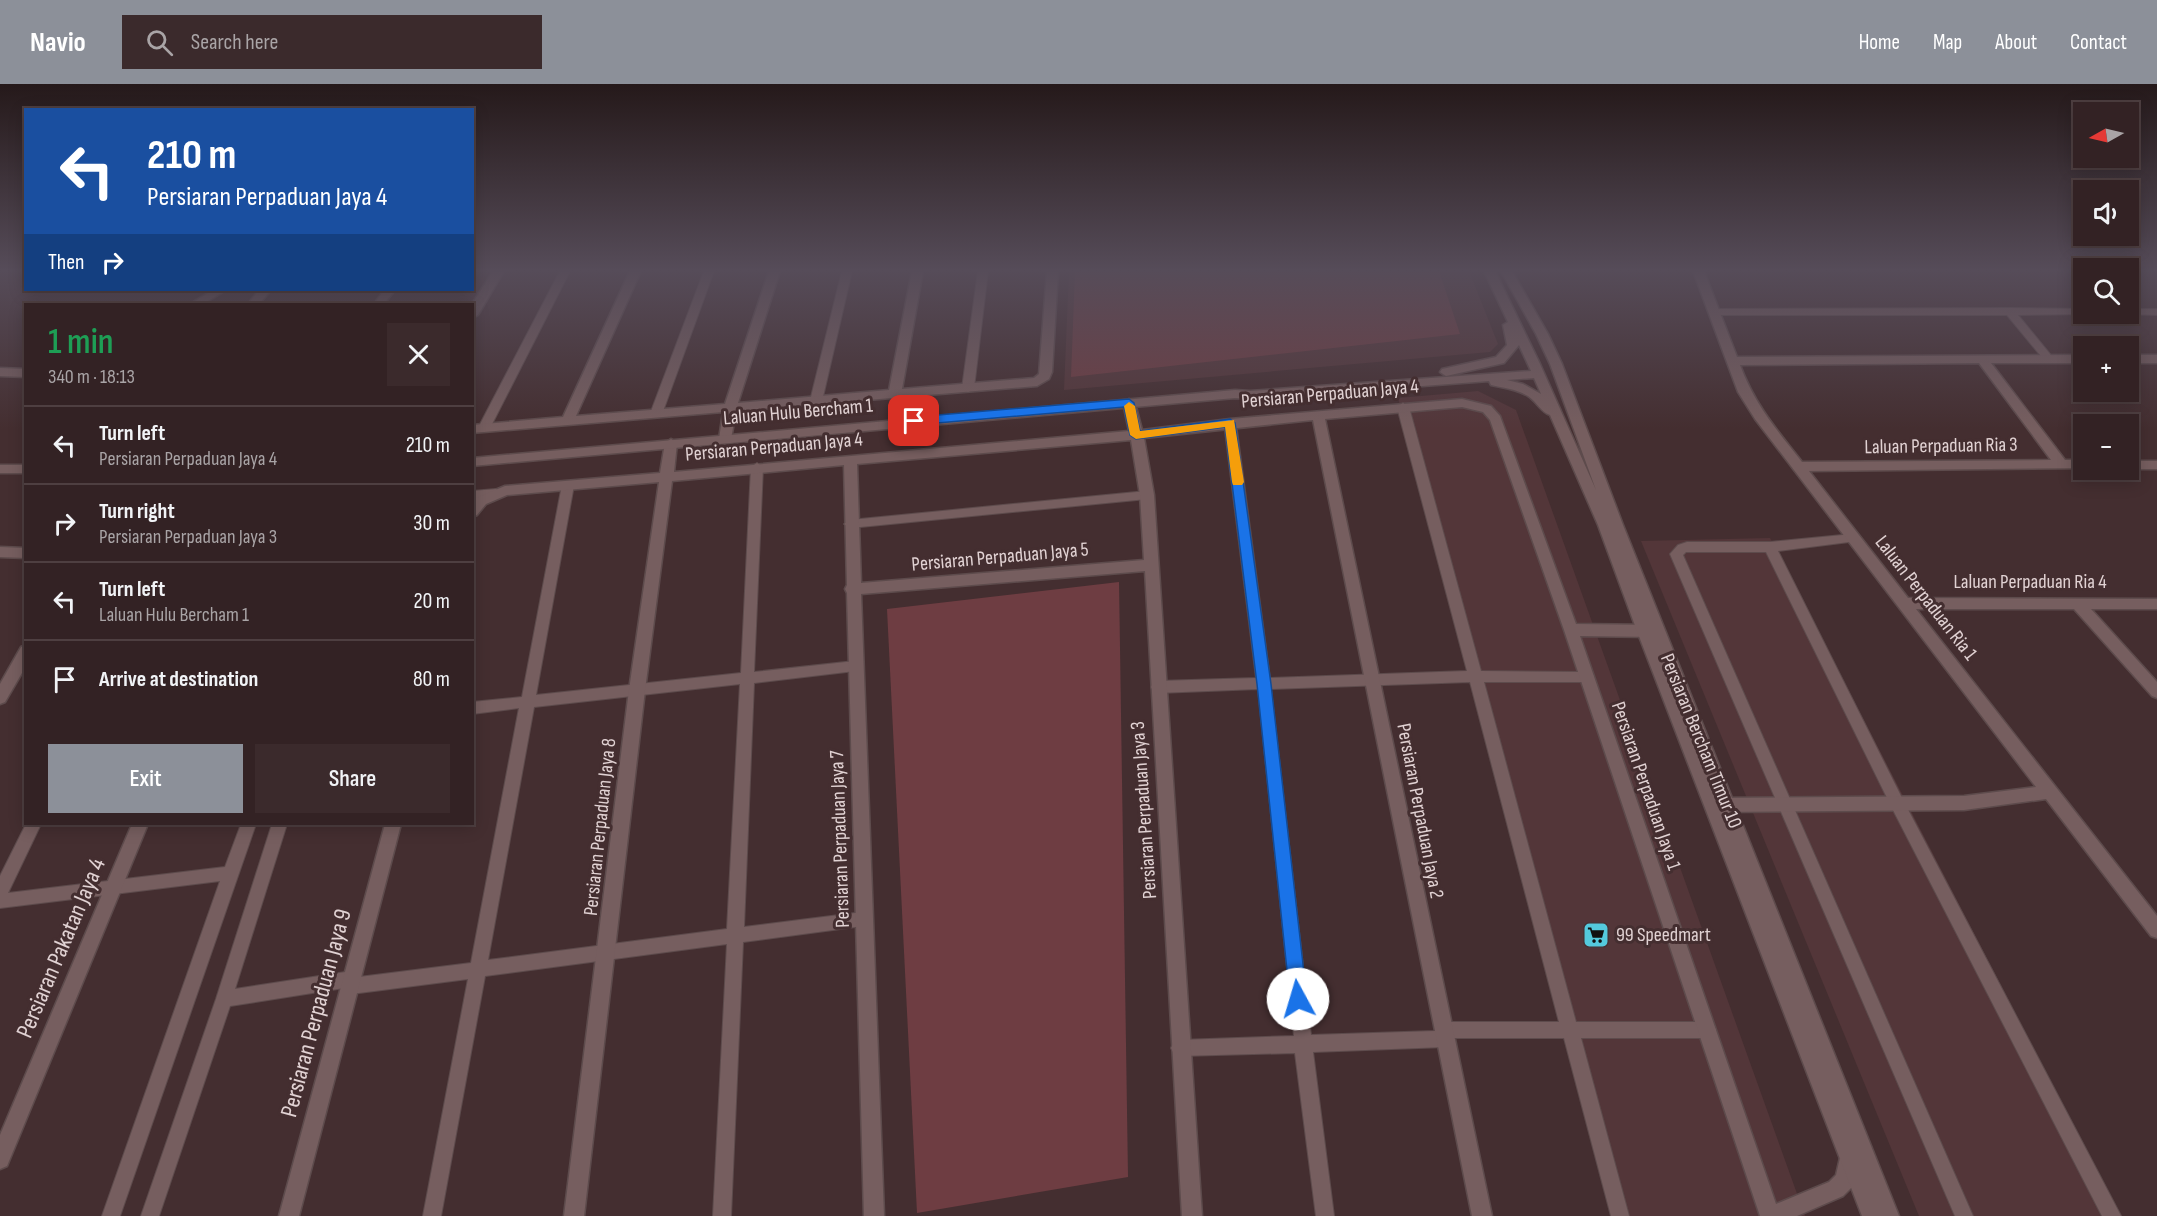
<!DOCTYPE html>
<meta charset="utf-8">
<style>
:root{--surface:#332224;--page:#3b2a2c;--text:#f1f3f6;--muted:#a9a4a6;--line:#4e3f41;--accent:#8c9099}
body{margin:0;font-family:"Sofia Sans Condensed",sans-serif;background:var(--page);color:var(--text);height:100vh;display:flex;flex-direction:column;font-size:22px;white-space:nowrap}
*{box-sizing:border-box;margin:0}
p{font-size:20px;color:var(--muted)}
.icon{flex:none;width:33px;height:33px;fill:none;stroke:currentColor;stroke-width:2;stroke-linecap:round;stroke-linejoin:round}
.map{position:relative;flex:1;overflow:hidden}
.panel{position:absolute;left:24px;top:219px;width:450px;height:522px;display:flex;flex-direction:column;background:var(--surface);border-radius:0px;box-shadow:0 3px 15px #0003,0 0 0 2px var(--line)}
.panel>*{flex:none}
.banner{position:absolute;left:24px;top:24px;width:450px;height:183px;border-radius:0px;box-shadow:0 3px 15px #0003,0 0 0 2px var(--line);background:#1a4fa0;color:#fff;overflow:hidden}
.needle{width:39px;rotate:262deg}
.buttons{position:absolute;left:2073px;top:18px;display:grid;gap:12px}
.buttons a{display:grid;place-items:center;width:66px;height:66px;border-radius:0px;background:var(--surface);box-shadow:0 3px 15px #0003,0 0 0 2px var(--line);font-size:30px}
.pin{position:absolute;display:grid;place-items:center;width:51px;height:51px;color:#fff;margin:-26px;border-radius:12px;box-shadow:0 3px 9px #0006}
.me{position:absolute;width:66px;margin:-33px;rotate:354deg;stroke-linejoin:round;filter:drop-shadow(0 0 4px #0008)}
.turn{display:flex;align-items:center;gap:21px;height:126px;padding:0 24px;font-size:27px}
.turn .icon{width:78px;height:78px;stroke-width:2.5}
.turn b{display:block;font-size:42px;line-height:51px}
.then{display:flex;align-items:center;height:57px;padding:0 24px;background:#0003;gap:12px;font-size:22px}
.round{display:grid;place-items:center;flex:none;width:63px;height:63px;border-radius:0px;background:var(--page)}
.headline{display:flex;align-items:center;justify-content:space-between;height:102px;padding:0 24px}
h1{font-size:36px;font-weight:600;line-height:45px;color:#1e9e55}
.action{display:flex;gap:12px;margin-top:auto;padding:12px 24px}
.action a{flex:1;height:69px;border-radius:0px;background:var(--accent);color:#fff;font-size:24px;font-weight:600;line-height:69px;text-align:center}
.action a+a{background:var(--page);color:var(--text)}
ul{padding:0;list-style:none}
li{display:flex;align-items:center;gap:18px;height:78px;padding:0 24px;border-top:2px solid var(--line)}
li div{flex:1}
li b{display:block;font-size:22px}
li em{font-style:normal}
header{display:flex;align-items:center;gap:36px;box-sizing:border-box;height:84px;padding:0 30px;background:var(--accent);color:#fff}
header strong{font-size:28px}
nav{display:flex;gap:33px;margin-inline-start:auto;font-size:21px}
.search{width:420px;height:54px;background:var(--page);display:flex;align-items:center;gap:15px;box-sizing:border-box;padding:0 21px;border-radius:0px;color:var(--muted);font-size:22px}
.map>svg:first-child{display:block}
</style>
<header>
<strong>Navio</strong>
<div class="search"><svg class="icon" aria-label="search" viewBox="0 0 24 24"><circle cx="10" cy="10" r="6"/><path d="M15 15l6 6"/></svg>Search here</div>
<nav><a>Home</a><a>Map</a><a>About</a><a>Contact</a></nav>
</header>
<div class="map">
<svg width="2157" height="1132" viewBox="0 0 2157 1132">
<rect width="100%" height="100%" fill="#442e30"/>
<g fill="#533639">
<path d="M1069,187H1469L1498,260L1490,268L1064,306Z"/>
<path d="M1478,307L1516,326L1805,1132H1622L1398,314Z"/>
<path d="M1770,454L2120,1132H1919L1641,457Z"/>
</g>
<g fill="#6e3d42">
<path d="M1075,187H1439L1460,250L1071,293Z"/>
<path d="M1119,498L1128,1093L917,1129L887,525Z"/>
</g>
<g fill="none" stroke-linecap="round" stroke-linejoin="round">
<g stroke="#5d4b4c" stroke-width="2">
<g id="lane">
<path d="M560,187H570L490,344L484,348L480,347L478,344Z"/>
<path d="M704,187H714L662,330L660,333H652L650,330Z"/>
<path d="M842,187H852L822,317L816,321L810,317Z"/>
<path d="M978,187H988L974,304L968,308L962,304Z"/>
<path d="M2009,224L2084,225V230H2088L2018,231L2054,275L2049,278L2045,277L2007,231H1714L1709,228L1714,225Z"/>
<path d="M2128,225H2157V231L2124,230H2128Z"/>
<path d="M1403,319L1409,323L1481,587L1587,588L1592,589L1594,593L1592,597L1587,598H1484L1576,938H1707L1713,940L1716,946L1713,952L1707,954H1581L1629,1132H1611L1564,954H1453L1451,961L1445,963L1313,968L1334,1132H1316L1295,969L1180,972L1174,970L1171,964L1174,958L1180,956L1294,952L1258,605L1158,609L1153,607L1151,603L1153,599L1158,597L1256,594L1224,339L1230,335L1236,339L1270,594L1467,587L1397,323ZM1470,598L1559,938H1443L1437,940L1435,947L1311,951L1271,605Z"/>
<path d="M757,379L763,383L754,588L855,577L860,578L862,582L860,586L855,587L754,599L744,843L863,828L869,830L871,835L869,840L863,842L743,858L731,1132H713L727,860L485,892L441,1132H423L468,895L351,910L345,908L344,904L230,922L159,1132H141L216,915L272,740H287L235,905L352,887L358,889L359,893L471,879L519,624L472,630V618L522,613L562,401L568,397L574,401L536,611L741,589L751,383ZM740,600L727,845L488,876L534,623Z"/>
<path d="M496,405L502,409L500,412L472,415V407Z"/>
<path d="M1147,407L1153,411L1147,415L850,444L844,440L850,436Z"/>
<path d="M1853,450L1857,451L1859,454L1857,457L1778,467L1903,716L2121,1132H2102L1893,726L1766,468H1686L1683,471L1973,1132H1955L1670,470L1678,461L1687,458H1770Z"/>
<path d="M26,740H41L8,809L225,783L241,740H256L120,1132H102L220,797L0,824V792Z"/>
</g>
</g>
<g stroke="#5d4b4c" stroke-width="3">
<g id="street">
<path d="M493,187H504L478,231L472,234V220Z"/>
<path d="M630,187H641L576,332L725,320L769,187H780L738,319L889,306L912,187H923L902,305L1034,294L1039,290L1047,187H1058L1052,288L1049,295L1037,302L736,327L731,355L725,359L719,355L723,328L472,349V341L563,333Z"/>
<path d="M1693,187H1704L1737,273L2084,271V279H1991L2065,376H2084V384L1809,387L1908,514L2157,515V525H2091L2157,598V614L2152,612L2074,525H1916L2157,832V854L2151,852L2046,715L1964,726L1716,728L1710,726L1708,721L1710,716L1716,714L1964,712L2036,703L1755,335L1738,308ZM1979,279L2051,376L1802,378C1776,345 1755,321 1740,281Z"/>
<path d="M213,206H226L203,220H190Z"/>
<path d="M259,206H271L259,220H248Z"/>
<path d="M384,206H395L384,220H374Z"/>
<rect x="2128" y="271" width="29" height="8"/>
<path d="M0,284L26,285V293L0,292Z"/>
<path d="M1129,315L1135,319L1142,346L1230,335L1462,315L1491,322L1500,332L1576,540L1655,541L1660,543L1662,547L1660,551L1655,553L1580,552L1776,1120L1829,1098L1836,1091L1842,1065L1849,1062L1856,1065L1859,1072L1855,1096L1852,1103L1843,1112L1797,1132H1760L1564,546L1490,336L1483,328L1462,323L1325,335L1492,1132H1472L1313,336L1144,354L1154,411L1202,1132H1182L1145,487L861,510L884,1132H864L847,509L845,505L847,501L844,381L672,397L645,606L584,1132H564L629,606L659,398L507,411L486,420L477,431L472,433V418L476,414L505,402L660,389L665,359L671,355L677,359L674,388L1129,347L1123,319ZM1131,356L1140,411L1144,476L861,499L857,380Z"/>
<rect x="2128" y="377" width="29" height="8"/>
<path d="M0,463L26,464V474L0,473Z"/>
<path d="M26,561V582L5,618L0,620V600L21,563Z"/>
<path d="M132,740H148L7,1082L0,1085V1051Z"/>
<path d="M385,740H401L299,1132H279Z"/>
</g>
</g>
<g stroke="#5d4b4c" stroke-width="3">
<g id="secondary">
<path d="M1484,187H1495L1540,280L1596,406L1550,280L1536,250L1501,187H1512L1548,250L1562,280L1623,441L1899,1132H1862L1637,547L1598,441L1550,331C1542,329 1536,317 1528,312C1516,305 1504,304 1491,301L1489,297L1250,315L1235,314L472,382V374L1235,306L1250,307L1531,287L1519,261L1504,279L1446,292L1440,288L1442,285L1496,273L1507,261L1503,241L1508,238ZM1534,294L1541,310L1523,300L1507,296Z"/>
<rect x="0" y="381" width="26" height="8"/>
</g>
</g>
<use href="#lane" fill="#765e5f" fill-rule="evenodd"/>
<use href="#street" fill="#765e5f" fill-rule="evenodd"/>
<use href="#secondary" fill="#765e5f" fill-rule="evenodd"/>
</g>
<linearGradient id="sky" x2="0" y2="1"><stop stop-color="#25191a"/><stop offset="0.54" stop-color="#564c59"/><stop offset="1" stop-color="#564c59" stop-opacity="0"/></linearGradient>
<rect width="2157" height="345" fill="url(#sky)"/>
<path fill="#1a73e8" stroke="#114b97" stroke-width="1.5" d="M1129,315L1134,319L1140,347L1230,335L1235,339L1271,600L1307,915L1304,920L1298,923L1292,920L1290,915L1257,600L1225,343L1136,355L1130,351L1124,323L914,341L908,337L914,333Z"/>
<path fill="#f59e0b" d="M1129,318L1135,322L1140,347L1234,336L1244,398L1242,401H1233L1232,398L1225,343L1136,355L1130,351L1124,322Z"/>
<defs>
<g id="supermarket-square" transform="scale(1.35)"><rect x="-9" y="-9" width="18" height="18" rx="4" fill="#54cadd" stroke="#442e30"/><path d="M-6-5.5h2.5l.6 2H6L4.5 2H-2.5L-4.4-4H-6ZM-1.5 3.2a1.3 1.3 0 1 0 .1 0ZM3 3.2a1.3 1.3 0 1 0 .1 0Z" fill="#111"/></g>
</defs>
<g fill-rule="evenodd">
<use href="#supermarket-square" x="1596" y="851"/>
</g>
<g text-anchor="middle" dominant-baseline="central" stroke-width="6" stroke-linejoin="round" paint-order="stroke">
<g font-size="20" fill="#e1d2d3" stroke="#442e30">
<text transform="translate(1330 310) rotate(-5)">Persiaran Perpaduan Jaya 4</text>
<text transform="translate(798 328) rotate(-5)">Laluan Hulu Bercham 1</text>
<text transform="translate(1941 362) rotate(-1)">Laluan Perpaduan Ria 3</text>
<text transform="translate(774 363) rotate(-5)">Persiaran Perpaduan Jaya 4</text>
<text transform="translate(1000 473) rotate(-5)">Persiaran Perpaduan Jaya 5</text>
<text x="2030" y="498">Laluan Perpaduan Ria 4</text>
<text transform="translate(1926 514) rotate(52)">Laluan Perpaduan Ria 1</text>
<text transform="translate(1701 657) rotate(68)">Persiaran Bercham Timur 10</text>
<text transform="translate(1646 702) rotate(71)">Persiaran Perpaduan Jaya 1</text>
<text transform="translate(1144 726) rotate(-94)">Persiaran Perpaduan Jaya 3</text>
<text transform="translate(1420 727) rotate(79)">Persiaran Perpaduan Jaya 2</text>
<text transform="translate(600 743) rotate(-84)">Persiaran Perpaduan Jaya 8</text>
<text transform="translate(840 755) rotate(-92)">Persiaran Perpaduan Jaya 7</text>
</g>
<g font-size="20" fill="#e1d2d3" stroke="#442e30" text-anchor="start">
<text x="1616" y="851">99 Speedmart</text>
</g>
<g font-size="24" fill="#e1d2d3" stroke="#442e30">
<text transform="translate(61 864) rotate(-67)">Persiaran Pakatan Jaya 4</text>
<text transform="translate(316 929) rotate(-75)">Persiaran Perpaduan Jaya 9</text>
</g>
</g>
</svg>
<div class="buttons">
<a><svg class="needle" viewBox="-14 -14 28 28"><path d="M0-13l5 13h-10z" fill="#e53935"/><path d="M0 13l5-13h-10z" fill="#a9a4a6"/></svg></a>
<a><svg class="icon" aria-label="sound" viewBox="0 0 24 24"><path d="M4 9h4l5-4v14l-5-4H4zM17 9q2 3 0 6"/></svg></a>
<a><svg class="icon" aria-label="search" viewBox="0 0 24 24"><circle cx="10" cy="10" r="6"/><path d="M15 15l6 6"/></svg></a>
<a>+</a>
<a>−</a>
</div>
<div class="pin" style="left:914px;top:337px;background:#d93025"><svg class="icon" aria-label="arrive" viewBox="0 0 24 24"><path d="M6 21V4h12l-3 4 3 4H6"/></svg></div>
<svg class="me" style="left:1298px;top:915px" viewBox="-20 -20 40 40"><circle r="19" fill="#fff"/><path d="M0-13L10 11 0 6-10 11z" fill="#1a73e8"/></svg>
<div class="banner">
<div class="turn"><svg class="icon" aria-label="left" viewBox="0 0 24 24"><path d="M17 20v-9H6M10 6l-5 5 5 5"/></svg><div><b>210 m</b>Persiaran Perpaduan Jaya 4</div></div>
<div class="then">Then<svg class="icon" aria-label="right" viewBox="0 0 24 24"><path d="M7 20v-9h11M14 6l5 5-5 5"/></svg></div>
</div>
<section class="panel">
<div class="headline"><div><h1>1 min</h1><p>340 m · 18:13</p></div><a class="round"><svg class="icon" aria-label="close" viewBox="0 0 24 24"><path d="M6 6l12 12M18 6L6 18"/></svg></a></div>
<ul>
<li><svg class="icon" aria-label="left" viewBox="0 0 24 24"><path d="M17 20v-9H6M10 6l-5 5 5 5"/></svg><div><b>Turn left</b><p>Persiaran Perpaduan Jaya 4</p></div><em>210 m</em></li>
<li><svg class="icon" aria-label="right" viewBox="0 0 24 24"><path d="M7 20v-9h11M14 6l5 5-5 5"/></svg><div><b>Turn right</b><p>Persiaran Perpaduan Jaya 3</p></div><em>30 m</em></li>
<li><svg class="icon" aria-label="left" viewBox="0 0 24 24"><path d="M17 20v-9H6M10 6l-5 5 5 5"/></svg><div><b>Turn left</b><p>Laluan Hulu Bercham 1</p></div><em>20 m</em></li>
<li><svg class="icon" aria-label="arrive" viewBox="0 0 24 24"><path d="M6 21V4h12l-3 4 3 4H6"/></svg><div><b>Arrive at destination</b></div><em>80 m</em></li>
</ul>
<div class="action"><a>Exit</a><a>Share</a></div>
</section>
</div>
